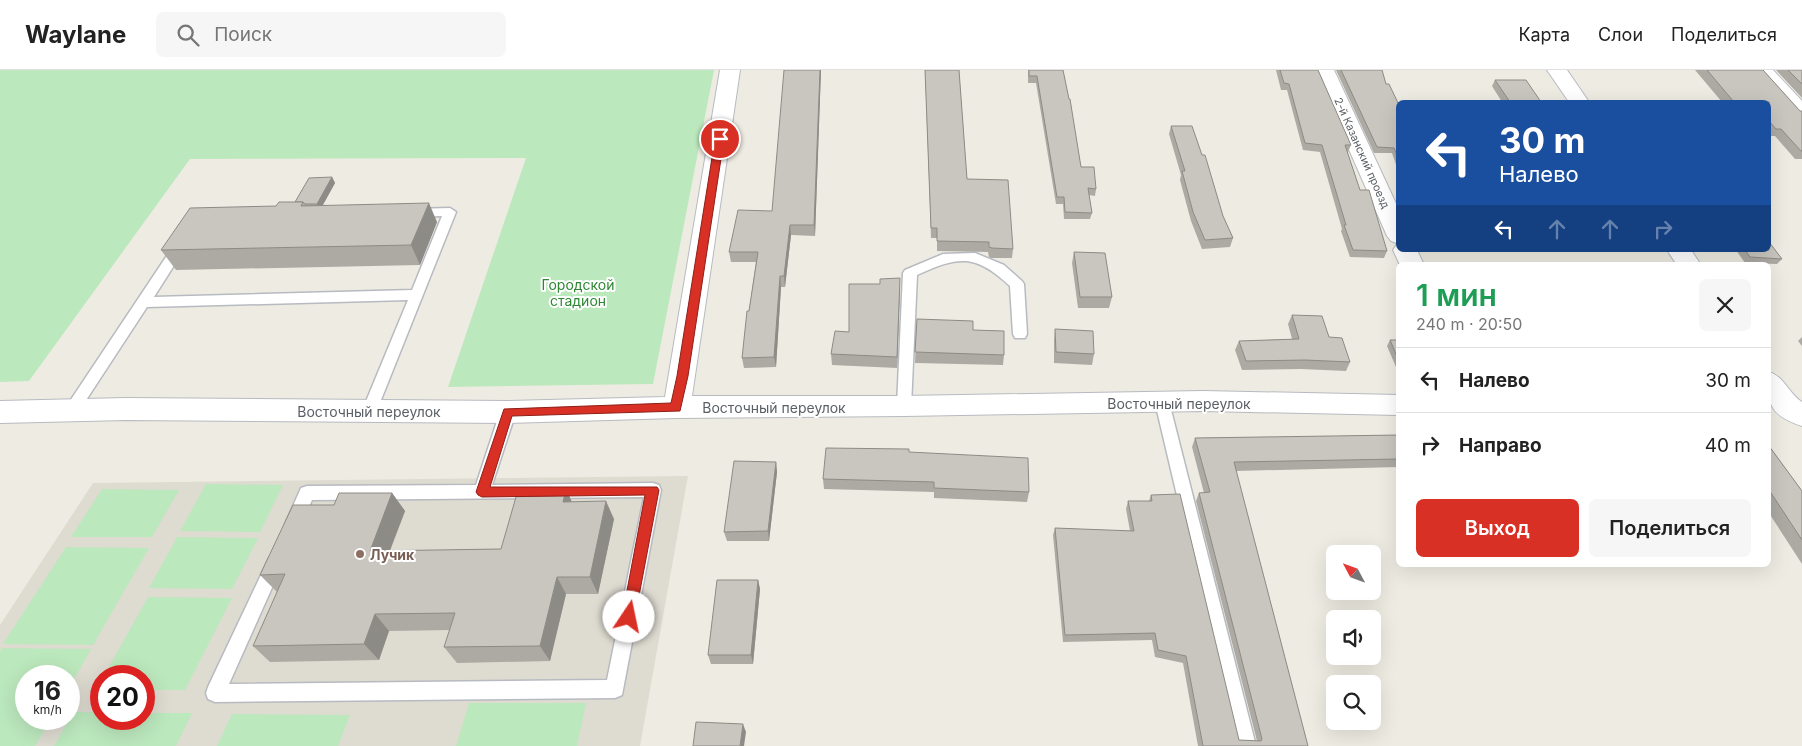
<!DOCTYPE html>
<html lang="ru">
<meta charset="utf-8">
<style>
:root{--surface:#fff;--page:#f6f6f6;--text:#222;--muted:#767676;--line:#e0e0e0;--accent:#d93025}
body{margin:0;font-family:Inter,sans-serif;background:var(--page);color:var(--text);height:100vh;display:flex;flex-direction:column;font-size:19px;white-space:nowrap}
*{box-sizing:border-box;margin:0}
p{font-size:16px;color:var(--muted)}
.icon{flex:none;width:28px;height:28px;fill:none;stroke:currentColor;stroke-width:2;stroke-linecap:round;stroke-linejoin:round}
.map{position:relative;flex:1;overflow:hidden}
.sheet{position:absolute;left:1396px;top:192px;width:375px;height:305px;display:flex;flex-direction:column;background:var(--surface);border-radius:8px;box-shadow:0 5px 20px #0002}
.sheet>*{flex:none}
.hud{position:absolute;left:1396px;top:30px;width:375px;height:152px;border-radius:8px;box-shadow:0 5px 20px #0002;background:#1a4fa0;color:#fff;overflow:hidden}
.needle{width:32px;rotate:311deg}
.fabs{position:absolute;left:1326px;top:475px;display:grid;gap:10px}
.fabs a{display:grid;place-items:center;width:55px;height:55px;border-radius:8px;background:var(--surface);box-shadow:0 5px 20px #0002;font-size:25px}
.speed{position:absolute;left:15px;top:595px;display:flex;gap:10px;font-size:25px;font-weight:700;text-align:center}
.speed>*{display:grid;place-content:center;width:65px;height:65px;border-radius:50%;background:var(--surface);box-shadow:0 5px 20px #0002;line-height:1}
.speed small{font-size:12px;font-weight:400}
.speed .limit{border:8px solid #d22;background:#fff;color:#111}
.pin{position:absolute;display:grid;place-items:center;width:42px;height:42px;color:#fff;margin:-21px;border:2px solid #fff;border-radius:50%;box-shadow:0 1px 5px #0007}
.me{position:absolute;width:55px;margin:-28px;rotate:11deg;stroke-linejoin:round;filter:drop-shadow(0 0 4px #0008)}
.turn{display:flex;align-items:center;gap:18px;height:105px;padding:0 20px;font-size:22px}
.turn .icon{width:65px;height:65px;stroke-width:2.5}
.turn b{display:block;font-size:35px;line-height:42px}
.lanes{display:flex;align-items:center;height:48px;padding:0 20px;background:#0003;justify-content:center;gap:25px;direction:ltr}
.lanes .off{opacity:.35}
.round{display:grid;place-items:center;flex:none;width:52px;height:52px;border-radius:8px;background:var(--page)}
.head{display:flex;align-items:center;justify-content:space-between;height:85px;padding:0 20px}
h1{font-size:30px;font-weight:600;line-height:38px;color:#1e9e55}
.cta{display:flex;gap:10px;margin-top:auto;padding:10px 20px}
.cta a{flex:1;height:58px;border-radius:8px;background:var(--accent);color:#fff;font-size:20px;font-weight:600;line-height:58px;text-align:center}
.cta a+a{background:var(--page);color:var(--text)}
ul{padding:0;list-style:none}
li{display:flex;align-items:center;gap:15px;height:65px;padding:0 20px;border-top:1px solid var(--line)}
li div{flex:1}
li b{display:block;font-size:19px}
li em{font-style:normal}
header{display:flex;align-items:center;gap:30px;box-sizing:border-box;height:70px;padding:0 25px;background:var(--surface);border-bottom:1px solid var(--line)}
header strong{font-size:24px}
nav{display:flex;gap:28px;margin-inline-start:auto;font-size:18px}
.search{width:350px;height:45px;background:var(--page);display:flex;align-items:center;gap:12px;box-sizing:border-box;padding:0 18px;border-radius:8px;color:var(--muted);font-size:19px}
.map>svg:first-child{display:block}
</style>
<header>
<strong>Waylane</strong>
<div class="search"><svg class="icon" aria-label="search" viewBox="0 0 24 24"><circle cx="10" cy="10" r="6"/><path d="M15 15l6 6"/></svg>Поиск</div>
<nav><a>Карта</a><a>Слои</a><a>Поделиться</a></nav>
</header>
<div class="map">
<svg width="1802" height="676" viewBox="0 0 1802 676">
<rect width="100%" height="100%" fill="#eeece2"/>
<path fill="#dedbd1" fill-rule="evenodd" d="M688,406L640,676H0V555L93,413ZM26,606H69V649H26ZM101,606H144V649H101Z"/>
<g fill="#bce8bd">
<path d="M0,0H714L653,314L448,317L526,88L190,89L29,311L0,312Z"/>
<path d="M206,414H207L283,415L260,462L180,461Z"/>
<path d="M102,419L179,420L152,467H71Z"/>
<path d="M177,467L258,468L232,519L149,518Z"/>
<path d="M66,477L149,478L93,575L3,574Z"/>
<path d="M148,527L232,528L185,620H144V606H104Z"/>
<path d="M2,578L91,579L69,618V606H26V649H51L35,676H0V581Z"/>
<path d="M469,633H586L577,676H456Z"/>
<path d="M73,642H101V649H144V643H192L176,676H54Z"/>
<path d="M232,644L350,645L338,676H217Z"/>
</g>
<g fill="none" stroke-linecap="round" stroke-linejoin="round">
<g stroke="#b7bac0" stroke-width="3">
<g id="lane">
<path d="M450,138L456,142L375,345L370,347L365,345L362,341L408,230L147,237L77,344L72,346L67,344L64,340L176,172L181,171L187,175L154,227L412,220L442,146L412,147L406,143L412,139Z"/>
<path d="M975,183L1004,195L1022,211L1024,214L1027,264L1025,268H1015L1013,264L1010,216C975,183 958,186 917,205L911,336L909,340L904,342L899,340L897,336L903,203L905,200L943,184Z"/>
<path d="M1162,326L1167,328L1169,332L1256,676H1236L1155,332L1157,328Z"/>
<path d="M508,336L513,338L516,342L492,415L653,413L659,415L661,420L622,625L615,628L215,632L208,629L206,623L208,617L269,488L275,486L281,488L283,493L229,614L607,610L644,427L312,430L299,459L293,461L287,459L285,454L301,418L307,416L476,415L500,342L503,338Z"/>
</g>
</g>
<g stroke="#b7bac0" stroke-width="2">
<g id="street">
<path d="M720,0H740L692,326H904L1203,321L1399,325V345L1203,341L904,346L676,348L508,353L126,350L0,353V331L126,328L508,331L665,327Z"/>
<path d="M1314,0H1334L1399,140V174L1391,171L1387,166Z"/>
<path d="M1547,0H1567L1589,32H1569Z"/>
<path d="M1752,0H1773L1802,31V49L1795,47Z"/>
<path d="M1397,174H1399V180H1417L1424,195H1400L1393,180Z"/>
<path d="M1667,180H1691L1701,195H1677Z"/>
<path d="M1769,302C1785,307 1788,323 1802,332V356C1769,345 1767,334 1769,302Z"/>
</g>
</g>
<use href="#lane" fill="#fff" fill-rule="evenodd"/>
<use href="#street" fill="#fff" fill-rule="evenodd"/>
</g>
<g fill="#adaaa4">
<path d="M821,0L815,166L791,165L785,217H781L776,297L744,298L742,288L756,192H731L729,182L772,141Z"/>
<path d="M925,0H959L967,109L1013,179L1012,188H991L989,187L988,182L937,181V168H931Z"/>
<path d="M1028,0H1063L1081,97L1096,119L1095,126L1089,125L1092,143L1090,149H1064L1063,134H1056L1036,13H1028Z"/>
<path d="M1276,0H1318L1351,75L1348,82H1347L1360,120L1387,181L1384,188L1350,187L1341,161L1342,159L1320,82L1303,80L1287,20H1281Z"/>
<path d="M1336,0H1382L1386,14L1399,35V103L1392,83H1374Z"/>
<path d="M1695,0H1763L1800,41H1802V89H1795L1775,66H1770L1769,65V32H1722Z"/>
<path d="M1776,0H1802V28Z"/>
<path d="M1495,10L1541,32H1502L1492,16Z"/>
<path d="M1171,56L1202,85L1223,146L1233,168L1230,177L1202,179L1191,151L1180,110L1181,105L1169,64Z"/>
<path d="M332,107L335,113L323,135L437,152L420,195L176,200L161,180L276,136L295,132Z"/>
<path d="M1736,180H1769L1782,189L1777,194L1745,193Z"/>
<path d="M1074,182L1112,227L1109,238H1078L1072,193Z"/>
<path d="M900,208L897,298L832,295L831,284L849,262L880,214Z"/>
<path d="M1292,245L1329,267L1350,292L1346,301L1301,299L1242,300L1235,280L1239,271L1292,269L1288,254Z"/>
<path d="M917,249L973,260L1004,285L1003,295L915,293Z"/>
<path d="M1055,259L1094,284L1092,295L1054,293V270Z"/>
<path d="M1802,267V276L1798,271Z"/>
<path d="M1390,270H1399V297H1396L1387,276Z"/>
<path d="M1399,365V397L1236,401L1308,676H1198L1183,593L1155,587L1152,570L1063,572L1053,465L1055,458L1130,461L1126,439L1128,431H1149L1151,425L1239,670L1257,671L1196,431L1199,423H1204L1192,377L1195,368Z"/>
<path d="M1769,376L1802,421V494L1769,443Z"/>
<path d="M909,382L1029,422L1027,432L934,428V422L824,419L823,409Z"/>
<path d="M776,392L777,402L769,471H727L724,462Z"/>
<path d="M566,419L572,432L614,449L598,524H566L550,591L457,593L444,577L450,560L389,561L379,590L270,592L253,576L277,522L260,505L334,435L392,423L405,441L390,481L501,479Z"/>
<path d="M758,510L760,519L753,594H711L708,585Z"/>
</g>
<g fill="#8d8b86">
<path d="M820,0H821L815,166L814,155Z"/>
<path d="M332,107L335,113L320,140L317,134Z"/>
<path d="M429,133L437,152L420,195L411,175Z"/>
<path d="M790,155L791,165L785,217L784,206Z"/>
<path d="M780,206L781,217L776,297L774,287Z"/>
<path d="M900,208V219L897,298V287Z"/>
<path d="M776,392L777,402L769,471L768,461Z"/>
<path d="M566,419L574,437L563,432Z"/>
<path d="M392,423L405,441L383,498L370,481Z"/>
<path d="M606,431L614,449L598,524L590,507Z"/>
<path d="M557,507L566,524L550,591L540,576Z"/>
<path d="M758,510L760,519L753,594L751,585Z"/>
<path d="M375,544L389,561L379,590L364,574Z"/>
<path d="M743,654L746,662L744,676H740Z"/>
</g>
<g fill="#c9c6bf" stroke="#8d8b86">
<path d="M784,0H820L814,155H790L784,206H780L774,287L742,288L747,241H749L758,182H729L738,140L772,141Z"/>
<path d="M925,0H959L967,109L1008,110L1013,179L992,178L989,177V172L937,171V158H931Z"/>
<path d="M1029,0H1063L1069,29H1070L1081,97H1094L1096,119L1088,118L1092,143L1065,142L1064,127H1057L1037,6H1029Z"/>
<path d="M1280,0H1318L1351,75H1345L1360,120H1369L1387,181L1353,180L1344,155H1346L1322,75L1305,73L1289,14L1284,13Z"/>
<path d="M1341,0H1382L1386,14H1389L1399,35V90L1394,78L1377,77Z"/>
<path d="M1707,0H1763L1800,41H1802V81H1801L1781,59H1776L1769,51V32H1734Z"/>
<path d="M1788,0H1802V14Z"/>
<path d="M1495,10H1526L1541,32H1510Z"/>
<path d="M1171,56H1192L1202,85H1205L1223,146L1233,168L1205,170L1193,142L1182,101H1185Z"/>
<path d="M332,107L317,134H305L303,132H295L309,108Z"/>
<path d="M279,132H303L301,136L429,133L411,175L161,180L190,138L276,136Z"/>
<path d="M1769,172L1782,189L1750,187L1745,180H1769Z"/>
<path d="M1074,182L1105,183L1112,227H1080Z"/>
<path d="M900,208L897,287L831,284L835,261L849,262V214H880V209Z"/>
<path d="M1292,245L1322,246L1329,267L1342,268L1350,292L1305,290L1246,291L1239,271L1299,269Z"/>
<path d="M917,249L973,251V260L1004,261V285L915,282Z"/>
<path d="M1055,259L1093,261L1094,284L1056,282Z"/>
<path d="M1390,270H1399V291Z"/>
<path d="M1399,365V389L1234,392L1308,676H1203L1186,586L1158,580L1155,563L1065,565L1055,458L1134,461L1128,431H1152L1151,425L1180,424L1239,670L1261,671L1262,669L1199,423L1210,422L1195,368Z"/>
<path d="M1769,376L1802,421V470L1769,420Z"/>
<path d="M826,378L909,379V382L1028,388L1029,422L934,418V412L823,409Z"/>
<path d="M734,391L776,392L768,461L724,462Z"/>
<path d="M566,419L563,432L606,431L590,507H557L540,576L444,577L455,543L375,544L364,574L253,576L285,504L260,505L293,435H334L339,423H392L370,481L501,479L518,420Z"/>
<path d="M717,510H758L751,585H708Z"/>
<path d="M696,652L743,654L740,676H693Z"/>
</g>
<path fill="#d93025" stroke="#8d1f18" d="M720,66L724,69L688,306L680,341L512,346L490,417H657L659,420L635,547L633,551L629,553L624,551L622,547L645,425L482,427L478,425L476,422L504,339L671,333L677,306L715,69Z"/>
<circle fill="#8d6e63" stroke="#fff" stroke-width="2" cx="360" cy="484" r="5"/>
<g text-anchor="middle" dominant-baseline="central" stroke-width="4" stroke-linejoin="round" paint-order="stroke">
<g font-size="11" fill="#5a5f64" stroke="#fff">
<text transform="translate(1362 83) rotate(66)">2-й Казанский проезд</text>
</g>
<g font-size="14" fill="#2e8733" stroke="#fff">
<text x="578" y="214">Городской<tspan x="578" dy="16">стадион</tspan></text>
</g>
<g font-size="14" fill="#5a5f64" stroke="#fff">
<text x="1179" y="333">Восточный переулок</text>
<text x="774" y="337">Восточный переулок</text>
<text x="369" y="341">Восточный переулок</text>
</g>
<g font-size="14" font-weight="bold" fill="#785e54" stroke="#fff" text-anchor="start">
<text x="370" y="484">Лучик</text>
</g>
</g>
</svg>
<div class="fabs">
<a><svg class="needle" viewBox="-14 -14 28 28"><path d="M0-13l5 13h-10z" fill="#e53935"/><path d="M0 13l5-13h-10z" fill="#767676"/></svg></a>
<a><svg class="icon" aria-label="sound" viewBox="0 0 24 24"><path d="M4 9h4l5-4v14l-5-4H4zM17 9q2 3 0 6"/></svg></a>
<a><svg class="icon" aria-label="search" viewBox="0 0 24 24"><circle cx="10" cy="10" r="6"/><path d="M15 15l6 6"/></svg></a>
</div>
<div class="speed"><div>16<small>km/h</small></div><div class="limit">20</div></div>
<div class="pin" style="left:720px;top:69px;background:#d93025"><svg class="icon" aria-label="arrive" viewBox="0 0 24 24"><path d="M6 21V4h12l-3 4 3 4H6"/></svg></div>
<svg class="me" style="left:629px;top:547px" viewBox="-20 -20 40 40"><circle r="19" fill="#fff"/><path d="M0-13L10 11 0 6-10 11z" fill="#d93025"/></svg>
<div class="hud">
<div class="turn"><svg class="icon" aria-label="left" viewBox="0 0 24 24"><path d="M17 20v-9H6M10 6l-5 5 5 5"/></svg><div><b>30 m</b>Налево</div></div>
<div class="lanes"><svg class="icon" aria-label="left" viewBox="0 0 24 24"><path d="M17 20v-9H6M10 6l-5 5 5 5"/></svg><svg class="icon off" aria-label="ahead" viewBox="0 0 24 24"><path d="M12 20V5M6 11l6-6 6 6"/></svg><svg class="icon off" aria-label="ahead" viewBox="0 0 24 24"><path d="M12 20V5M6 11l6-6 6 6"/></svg><svg class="icon off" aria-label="right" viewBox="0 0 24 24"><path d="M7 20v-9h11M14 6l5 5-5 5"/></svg></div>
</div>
<section class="sheet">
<div class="head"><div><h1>1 мин</h1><p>240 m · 20:50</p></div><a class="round"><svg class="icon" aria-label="close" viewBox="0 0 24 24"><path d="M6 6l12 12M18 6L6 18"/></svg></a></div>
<ul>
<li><svg class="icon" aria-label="left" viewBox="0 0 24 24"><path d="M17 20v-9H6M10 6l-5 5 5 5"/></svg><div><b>Налево</b></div><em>30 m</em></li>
<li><svg class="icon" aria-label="right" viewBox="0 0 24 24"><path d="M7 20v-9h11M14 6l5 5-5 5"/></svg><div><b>Направо</b></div><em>40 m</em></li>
</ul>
<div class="cta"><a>Выход</a><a>Поделиться</a></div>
</section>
</div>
